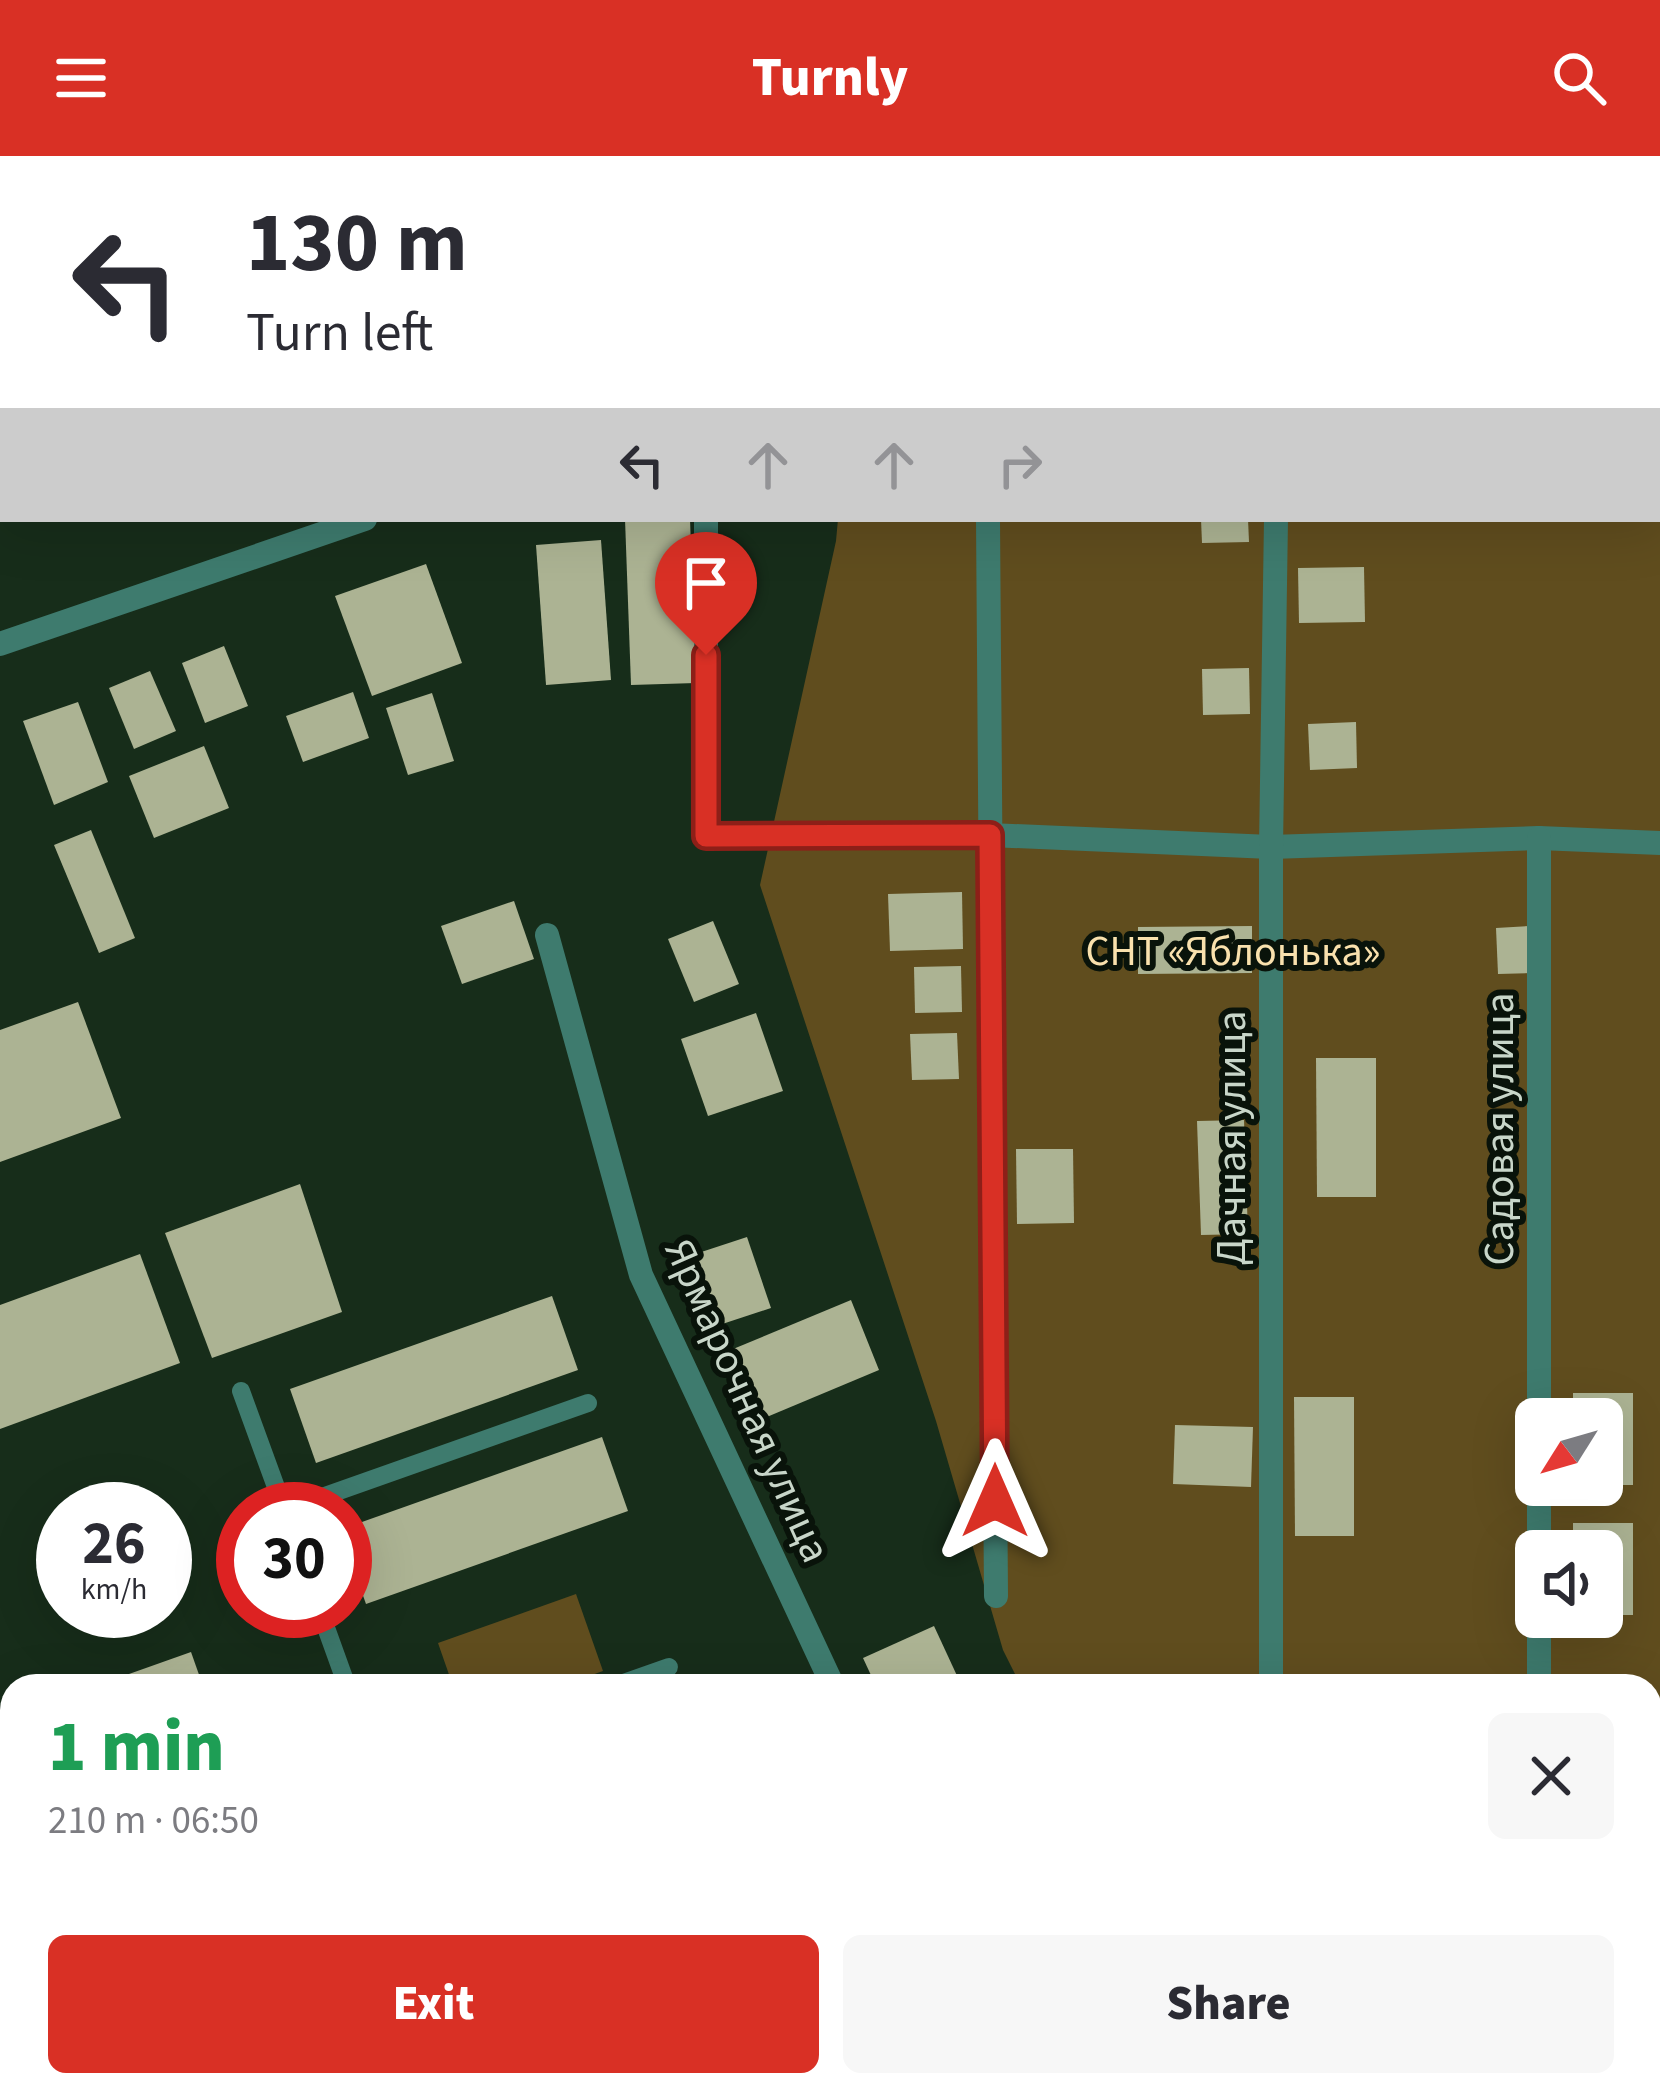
<!DOCTYPE html>
<meta charset="utf-8">
<style>
:root{--surface:#fff;--page:#f7f7f7;--text:#2b2b33;--muted:#7c7c81;--accent:#d93025}
body{margin:0;font-family:"Source Sans 3",sans-serif;background:var(--page);color:var(--text);height:100vh;display:flex;flex-direction:column;font-size:45px;white-space:nowrap}
*{box-sizing:border-box;margin:0}
p{font-size:39px;color:var(--muted)}
.icon{flex:none;width:66px;height:66px;fill:none;stroke:currentColor;stroke-width:2;stroke-linecap:round;stroke-linejoin:round}
.map{position:relative;flex:1;overflow:hidden}
.side{position:absolute;left:0px;top:1518px;width:1662px;height:423px;display:flex;flex-direction:column;background:var(--surface);border-radius:36px 36px 0 0;box-shadow:0 12px 48px #0002}
.side>*{flex:none}
.banner{position:absolute;left:0px;top:0px;width:1662px;height:366px;box-shadow:0 12px 48px #0002;background:#fff;color:var(--text);overflow:hidden}
.needle{width:78px;rotate:233deg}
.buttons{position:absolute;left:1515px;top:1242px;display:grid;gap:24px}
.buttons a{display:grid;place-items:center;width:108px;height:108px;border-radius:18px;background:var(--surface);box-shadow:0 12px 48px #0002;font-size:60px}
.speed{position:absolute;left:36px;top:1326px;display:flex;gap:24px;font-size:60px;font-weight:700;text-align:center}
.speed>*{display:grid;place-content:center;width:156px;height:156px;border-radius:50%;background:var(--surface);box-shadow:0 12px 48px #0002;line-height:1}
.speed small{font-size:30px;font-weight:400}
.speed .limit{border:18px solid #d22;background:#fff;color:#111}
.pin{position:absolute;display:grid;place-items:center;width:102px;height:102px;color:#fff;margin:-123px -51px;border-radius:50% 50% 50% 0;rotate:-45deg;box-shadow:0 0 12px #0007}
.pin .icon{rotate:45deg}
.me{position:absolute;width:132px;margin:-66px;rotate:0deg;stroke-linejoin:round;filter:drop-shadow(0 0 9px #0008)}
.turn{display:flex;align-items:center;gap:42px;height:252px;padding:0 48px;font-size:54px}
.turn .icon{width:156px;height:156px;stroke-width:2.5}
.turn b{display:block;font-size:84px;line-height:102px}
.lanes{display:flex;align-items:center;height:114px;padding:0 48px;background:#0003;justify-content:center;gap:60px;direction:ltr}
.lanes .off{opacity:.35}
.round{display:grid;place-items:center;flex:none;width:126px;height:126px;border-radius:18px;background:var(--page)}
.headline{display:flex;align-items:center;justify-content:space-between;height:204px;padding:0 48px}
h1{font-size:72px;font-weight:800;line-height:90px;color:#1e9e55}
.primary-button{display:flex;gap:24px;margin-top:auto;padding:24px 48px}
.primary-button a{flex:1;height:138px;border-radius:18px;background:var(--accent);color:#fff;font-size:48px;font-weight:800;line-height:138px;text-align:center}
.primary-button a+a{background:var(--page);color:var(--text)}
header{display:flex;justify-content:space-between;align-items:center;height:156px;padding:0 48px;background:var(--accent);color:#fff;font-size:54px;font-weight:800}
.map>svg:first-child{display:block}
</style>
<header><svg class="icon" aria-label="menu" viewBox="0 0 24 24"><path d="M4 6h16M4 12h16M4 18h16"/></svg>Turnly<svg class="icon" aria-label="search" viewBox="0 0 24 24"><circle cx="10" cy="10" r="6"/><path d="M15 15l6 6"/></svg></header>
<div class="map">
<svg width="1660" height="1940" viewBox="0 0 1660 1940">
<rect width="100%" height="100%" fill="#172d1a"/>
<g fill="#604d1e" fill-rule="evenodd">
<path d="M1660,0V1940H1214L1210,1929H1650V1530H1021L1003,1494L936,1265L760,729L836,385L838,363H1659V3H839ZM1536,1263H1602V1329H1536ZM1536,1395H1602V1461H1536Z"/>
<path d="M576,1438L603,1515L561,1530H453L438,1487Z"/>
</g>
<path fill="#6c5309" d="M307,0H1660V10L1659,3Z"/>
<g fill="#acb393">
<path d="M625,363H690L696,527L631,529Z"/>
<path d="M1201,363H1248L1249,386L1202,387Z"/>
<path d="M601,384L611,524L546,529L536,389Z"/>
<path d="M426,408L462,507L372,540L335,440Z"/>
<path d="M1364,411L1365,466L1299,467L1298,412Z"/>
<path d="M224,490L248,550L205,567L182,507Z"/>
<path d="M1249,512L1250,558L1203,559L1202,513Z"/>
<path d="M150,515L176,575L134,593L109,532Z"/>
<path d="M353,536L369,582L303,606L286,560Z"/>
<path d="M432,537L454,605L408,619L386,552Z"/>
<path d="M78,546L108,626L54,649L23,565Z"/>
<path d="M1356,566L1357,612L1310,614L1308,568Z"/>
<path d="M204,590L229,652L154,682L129,620Z"/>
<path d="M91,674L135,782L99,797L54,689Z"/>
<path d="M962,736L963,793L890,795L888,738Z"/>
<path d="M514,745L534,803L462,828L441,770Z"/>
<path d="M713,765L739,828L694,846L668,783Z"/>
<path d="M1252,770V817L1138,818V771Z"/>
<path d="M1530,770L1532,817L1498,818L1496,772Z"/>
<path d="M961,810L962,856L915,857L914,811Z"/>
<path d="M78,846L121,962L0,1006V874Z"/>
<path d="M756,857L783,935L708,960L681,883Z"/>
<path d="M957,877L959,923L912,924L910,878Z"/>
<path d="M1316,902H1376V1041H1317Z"/>
<path d="M1244,964L1248,1078L1201,1079L1197,965Z"/>
<path d="M1016,993H1073L1074,1067L1017,1068Z"/>
<path d="M300,1028L342,1156L212,1202L165,1077Z"/>
<path d="M747,1081L771,1152L701,1175L677,1104Z"/>
<path d="M140,1098L180,1207L0,1273V1149Z"/>
<path d="M552,1140L578,1214L316,1307L290,1233Z"/>
<path d="M851,1144L879,1214L750,1268L721,1198Z"/>
<path d="M1573,1237H1633V1329H1602V1263H1573Z"/>
<path d="M1294,1241H1354V1380H1295Z"/>
<path d="M1175,1269L1253,1271L1251,1331L1173,1328Z"/>
<path d="M602,1281L628,1355L366,1448L345,1389V1372Z"/>
<path d="M1573,1367H1633V1459H1602V1395H1573Z"/>
<path d="M934,1470L959,1524L947,1530H876L863,1502Z"/>
<path d="M191,1496L203,1530H98V1529Z"/>
<path d="M12,1561V1697L0,1701V1565Z"/>
<path d="M1,1723L12,1754V1780L0,1784Z"/>
</g>
<g fill="none" stroke-linecap="round" stroke-linejoin="round">
<g stroke="#3e7b6e" stroke-width="18">
<path d="M241,1235L284,1353"/>
<path d="M288,1353L588,1247"/>
<path d="M320,1455L347,1530"/>
<path d="M615,1530L669,1511"/>
</g>
<g stroke="#3e7b6e" stroke-width="24">
<path d="M669,0V3"/>
<path d="M706,363V680L990,679L1271,691L1539,682L1660,687"/>
<path d="M988,363L996,1440"/>
<path d="M0,488L365,363"/>
<path d="M547,779L641,1119L833,1530"/>
<path d="M1539,1263V682"/>
<path d="M1539,1395V1329"/>
<path d="M1271,1530V691L1276,363"/>
<path d="M1539,1530V1461"/>
<path d="M978,1929L982,1940"/>
<path d="M1271,1929V1940"/>
<path d="M1539,1940V1929"/>
</g>
</g>
<g fill="none" stroke-linecap="round" stroke-linejoin="round">
<g stroke="#8d1f18" stroke-width="30">
<path id="route" d="M706,499V680L990,679L995,1345"/>
</g>
<use href="#route" stroke="#d93025" stroke-width="21"/>
</g>
<g text-anchor="middle" dominant-baseline="central" stroke-width="12" stroke-linejoin="round" paint-order="stroke">
<g font-size="42" fill="#f9e1ad" stroke="#09130a">
<text x="1233" y="796">СНТ «Яблонька»</text>
</g>
<g font-size="42" fill="#c8d6c9" stroke="#09130a">
<text transform="translate(1500 973) rotate(-90)">Садовая улица</text>
<text transform="translate(1232 982) rotate(-90)">Дачная улица</text>
<text transform="translate(747 1245) rotate(66)">Ярмарочная улица</text>
</g>
</g>
</svg>
<div class="buttons">
<a><svg class="needle" viewBox="-14 -14 28 28"><path d="M0-13l5 13h-10z" fill="#e53935"/><path d="M0 13l5-13h-10z" fill="#7c7c81"/></svg></a>
<a><svg class="icon" aria-label="sound" viewBox="0 0 24 24"><path d="M4 9h4l5-4v14l-5-4H4zM17 9q2 3 0 6"/></svg></a>
</div>
<div class="speed"><div>26<small>km/h</small></div><div class="limit">30</div></div>
<div class="pin" style="left:706px;top:499px;background:#d93025"><svg class="icon" aria-label="arrive" viewBox="0 0 24 24"><path d="M6 21V4h12l-3 4 3 4H6"/></svg></div>
<svg class="me" style="left:995px;top:1345px" viewBox="-20 -20 40 40"><path d="M0-17L14 15 0 8-14 15z" fill="#d93025" stroke="#fff" stroke-width="4"/></svg>
<div class="banner">
<div class="turn"><svg class="icon" aria-label="left" viewBox="0 0 24 24"><path d="M17 20v-9H6M10 6l-5 5 5 5"/></svg><div><b>130 m</b>Turn left</div></div>
<div class="lanes"><svg class="icon" aria-label="left" viewBox="0 0 24 24"><path d="M17 20v-9H6M10 6l-5 5 5 5"/></svg><svg class="icon off" aria-label="ahead" viewBox="0 0 24 24"><path d="M12 20V5M6 11l6-6 6 6"/></svg><svg class="icon off" aria-label="ahead" viewBox="0 0 24 24"><path d="M12 20V5M6 11l6-6 6 6"/></svg><svg class="icon off" aria-label="right" viewBox="0 0 24 24"><path d="M7 20v-9h11M14 6l5 5-5 5"/></svg></div>
</div>
<section class="side">
<div class="headline"><div><h1>1 min</h1><p>210 m · 06:50</p></div><a class="round"><svg class="icon" aria-label="close" viewBox="0 0 24 24"><path d="M6 6l12 12M18 6L6 18"/></svg></a></div>
<div class="primary-button"><a>Exit</a><a>Share</a></div>
</section>
</div>
